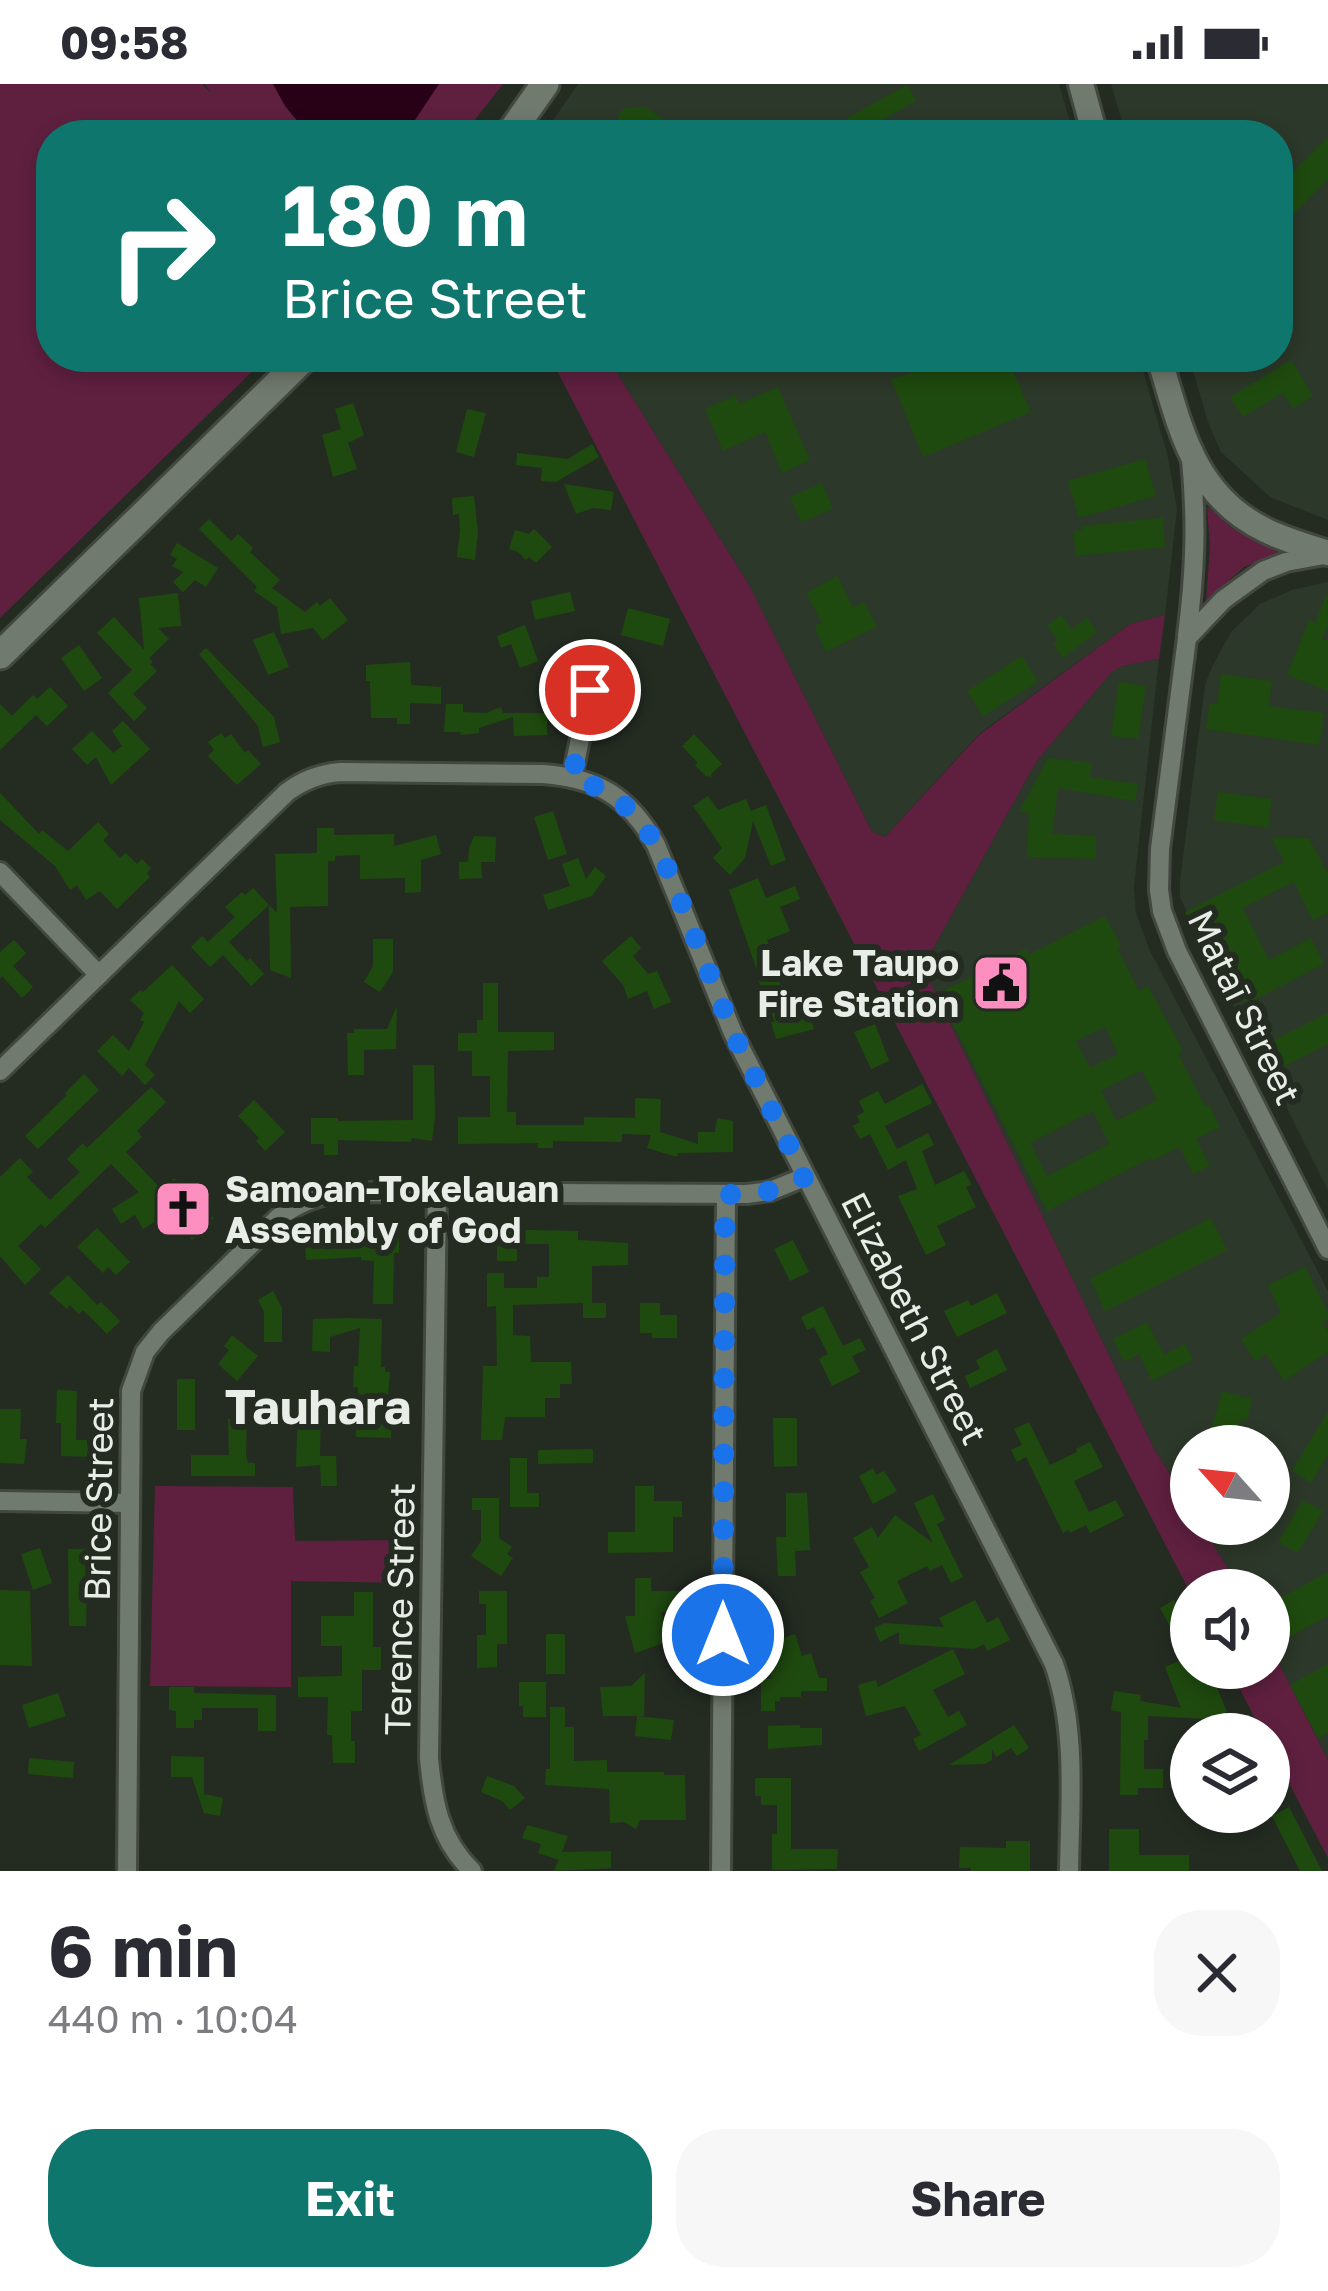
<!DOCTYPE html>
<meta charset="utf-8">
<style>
:root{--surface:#fff;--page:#f7f7f7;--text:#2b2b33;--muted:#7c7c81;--accent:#0f766e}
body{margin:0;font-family:"Golos Text",sans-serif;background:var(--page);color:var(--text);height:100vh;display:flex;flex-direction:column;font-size:45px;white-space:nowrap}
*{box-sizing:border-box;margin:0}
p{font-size:39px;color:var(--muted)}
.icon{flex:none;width:66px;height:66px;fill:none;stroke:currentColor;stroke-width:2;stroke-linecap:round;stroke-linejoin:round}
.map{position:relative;height:1787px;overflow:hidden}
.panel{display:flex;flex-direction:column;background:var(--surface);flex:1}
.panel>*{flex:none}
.top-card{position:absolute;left:36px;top:36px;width:1257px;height:252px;border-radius:48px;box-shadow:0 6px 18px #0003;background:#0f766e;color:#fff;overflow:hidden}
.needle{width:78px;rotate:297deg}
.fabs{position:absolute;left:1170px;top:1341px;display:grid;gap:24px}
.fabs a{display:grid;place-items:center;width:120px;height:120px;border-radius:50%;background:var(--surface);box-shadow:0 6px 18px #0003;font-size:60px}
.pin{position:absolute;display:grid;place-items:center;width:102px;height:102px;color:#fff;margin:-51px;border:6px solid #fff;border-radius:50%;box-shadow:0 3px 12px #0007}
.me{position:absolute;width:132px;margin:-66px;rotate:0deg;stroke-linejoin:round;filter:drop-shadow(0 0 9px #0008)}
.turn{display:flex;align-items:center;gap:42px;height:252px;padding:0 48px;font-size:54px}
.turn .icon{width:156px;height:156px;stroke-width:2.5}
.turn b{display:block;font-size:84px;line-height:102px}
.round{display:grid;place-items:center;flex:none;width:126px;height:126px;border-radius:48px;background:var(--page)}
.overview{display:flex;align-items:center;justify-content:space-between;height:204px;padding:0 48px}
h1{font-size:72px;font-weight:700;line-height:90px}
.primary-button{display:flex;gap:24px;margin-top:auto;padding:24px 48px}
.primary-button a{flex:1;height:138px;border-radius:48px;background:var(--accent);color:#fff;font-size:48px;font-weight:700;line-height:138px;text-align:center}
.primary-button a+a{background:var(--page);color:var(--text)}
.status{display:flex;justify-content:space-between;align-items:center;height:84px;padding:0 60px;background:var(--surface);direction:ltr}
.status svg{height:33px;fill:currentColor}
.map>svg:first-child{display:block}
</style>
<div class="status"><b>09:58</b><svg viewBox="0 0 49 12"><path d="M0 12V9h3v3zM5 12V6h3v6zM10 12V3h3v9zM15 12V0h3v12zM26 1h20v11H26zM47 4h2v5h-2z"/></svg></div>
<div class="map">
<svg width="1328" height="1787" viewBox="0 0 1328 1787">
<rect width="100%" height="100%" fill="#242c22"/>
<g fill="#2c3829">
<path d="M578,0H1059L1074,51H543Z"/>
<path d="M1111,0H1328V436L1270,413L1221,368L1208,338L1189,273H1278V51H1126Z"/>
<path d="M607,273H1139L1167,369L1177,425L1165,531L1130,540L979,650L885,753L872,748L749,501Z"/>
<path d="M1328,498V1106L1242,934L1230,917L1180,813V797L1205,601L1212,583L1231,548L1260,520L1292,506Z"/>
<path d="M1159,575L1134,802L1136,829L1149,865L1328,1207V1676L1269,1560V1506H1241L1201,1440H1269V1362H1191V1424L1153,1363L923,883L1036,678L1111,589L1122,582Z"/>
</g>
<g fill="#5f203f">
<path d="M0,0H202L211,9L205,0H503L463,51H51V273H267L0,534Z"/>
<path d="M550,273H607L749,501L872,748L885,753L979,651L1130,540L1165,531L1159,575L1122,582L1111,589L1036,678L923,883L1153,1363L1191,1424V1440H1201L1241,1506H1191V1510Z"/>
<path d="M1207,422L1232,444L1279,469L1244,483L1206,517L1210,463Z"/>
<path d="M155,1402L293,1403L295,1457L410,1456L409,1499L291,1497V1603L150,1602Z"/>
<path d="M1269,1560L1328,1676V1774L1269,1661V1650H1263L1229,1584H1269Z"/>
</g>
<path fill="#290116" d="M273,0H439L405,51H309L285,22Z"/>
<g fill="#1f4a0f" fill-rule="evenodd">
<path d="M907,1L916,17L856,51L847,34Z"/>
<path d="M646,23L668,39L660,51H612L621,27L626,24Z"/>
<path d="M1328,53V95L1289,134L1278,123V103Z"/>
<path d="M956,273H1007L1031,328L923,373L891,295L957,276Z"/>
<path d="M1291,276L1313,312L1293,325L1283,309L1243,333L1230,313Z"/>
<path d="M778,303L810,376L782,389L765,348L723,367L705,325L736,311L739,320Z"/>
<path d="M353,319L364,351L348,359L357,385L333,393L322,351L341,345L335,325Z"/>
<path d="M467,325L486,329L474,373L456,368Z"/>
<path d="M592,360L599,373L556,398L541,397L542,384L516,381L517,369L568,375Z"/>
<path d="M1145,375L1156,412L1079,434L1068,397Z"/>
<path d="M822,399L833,425L801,438L790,413Z"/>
<path d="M564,400L614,408L611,426L593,424L576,430Z"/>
<path d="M474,412L478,448L475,476L457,473L460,447L459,430L453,431L452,414Z"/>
<path d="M1163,434L1165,463L1076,472L1073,447L1082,446L1081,442Z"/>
<path d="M209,435L231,457L238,450L253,464L250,468L280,496L272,504L305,528L317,518L320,522L330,514L348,536L323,556L313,544L281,550L277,523L254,507L257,503L199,445Z"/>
<path d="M534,445L552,463L536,479L529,473L526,476L518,468L509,465L515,446L529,450Z"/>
<path d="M177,459L218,484L206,503L195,496L183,508L173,498L183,488L172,482L177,475L170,471Z"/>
<path d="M837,492L853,523L864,518L877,543L826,568L814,542L822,539L806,509Z"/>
<path d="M570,508L575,527L535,536L531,517Z"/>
<path d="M178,509L181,542L158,544L169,555L149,574L153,578L150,580L157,587L133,610L147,624L134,637L108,609L132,586L97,549L114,533L144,566L139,514Z"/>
<path d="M1327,509L1328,541L1322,555L1328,557V607L1287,591L1309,536L1315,539Z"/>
<path d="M628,524L670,535L663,562L621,551Z"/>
<path d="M1061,531L1072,545L1087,534L1097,548L1063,574L1053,560L1058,556L1047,542Z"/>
<path d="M525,541L538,577L520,584L511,560L501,564L497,552Z"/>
<path d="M274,548L289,583L268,591L253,556Z"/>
<path d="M79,561L102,594L84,607L61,574Z"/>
<path d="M206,564L274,633L280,658L263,663L258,642L199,570Z"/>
<path d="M1022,572L1038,598L983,632L967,607Z"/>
<path d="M410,578L411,601L441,603V620L410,619V640H397V634H371L370,597H366V581Z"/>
<path d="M1221,590L1272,597L1269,622L1324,629L1319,661L1206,645L1210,619L1217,620Z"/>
<path d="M1119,598L1146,602L1138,655L1111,652Z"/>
<path d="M50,603L68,622L47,642L36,631L0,666V620L12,632L33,611L37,615Z"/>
<path d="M446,620H463V628L486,629L501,623L503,629H547V651L514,652L513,633L479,644V649L461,651L460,648H444Z"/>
<path d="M123,637L150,665L111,701L96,673L87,681L72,665L92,647L113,669L122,662L112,647Z"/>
<path d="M221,649L225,654L231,650L245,669L248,666L261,680L237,701L208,672L214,666L208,658Z"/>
<path d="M694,650L722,680L711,690V694L709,692L707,693L695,681L698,679L682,662Z"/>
<path d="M1048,674L1092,679L1090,693L1138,700L1135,717L1058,704L1052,750L1096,752V775L1027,773L1029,729L1019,728Z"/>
<path d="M1218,708L1272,715L1268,744L1214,736Z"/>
<path d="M0,709L39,750L42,746L68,767L98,738L109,750L103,756L120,774L126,769L137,780L142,775L151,784L147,789L150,793L117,825L100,807L86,816L77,801L70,806L55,782L0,736Z"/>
<path d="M708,712L718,726L746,715L751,727L766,721L786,776L771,782L753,737L745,774L730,791L713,774L722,764L693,722Z"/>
<path d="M553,727L567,770L548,776L534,733Z"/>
<path d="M317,744H334V751L394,750V762L436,751L441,770L421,776V808L405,809V794L360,795V771L335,772V777H328V822L290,823L291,894L270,886L269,821L277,829L275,770L317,769Z"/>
<path d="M474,752L496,753L495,778H481L482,794L459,795V778H468L469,765Z"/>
<path d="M1271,753L1309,754L1328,790V829L1313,837L1294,798L1243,824L1269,876L1311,854L1324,880L1246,920L1226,880L1218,884L1199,846L1195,848L1185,828L1284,778Z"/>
<path d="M578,774L586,795L595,783L606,792L592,812L548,826L543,811L570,802L562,780Z"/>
<path d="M758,794L766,814L795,802L800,815L780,823L790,847L767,856L773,871L769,872L789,923L820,914L824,931L811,935L814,945L776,955L771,938H775L757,893L759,892L729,806Z"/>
<path d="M253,804L269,821L229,858L247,877L250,874L264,890L251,902L223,871L210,883L191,863L202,852L208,858L235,833L225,823L242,808L245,811Z"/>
<path d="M1105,832L1121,862L1117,864L1139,907L1148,902L1183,967L1178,970L1205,1022L1209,1021L1220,1043L1196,1055L1210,1082L1193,1090L1179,1063L1152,1077L1151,1074L1047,1127L938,910L1025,865L1028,871ZM1105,943L1118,970L1090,984L1076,957ZM1138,988H1143L1157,1016L1116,1037L1101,1007ZM1093,1027L1109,1060L1047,1092L1030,1059Z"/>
<path d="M631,852L641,864L633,872L648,890L657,887L671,918L654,925L647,907L628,915L623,901L602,877Z"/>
<path d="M373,855H393V888L380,908L364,898L373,882Z"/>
<path d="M14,856L26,869L13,882L33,903L22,914L2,892L0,895V868Z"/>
<path d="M172,881L204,915L190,929L179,917L145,981L155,991L145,1001L129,984L122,992L97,967L113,951L129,967L144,938L140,936L144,929L130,916L140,906L143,908Z"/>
<path d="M483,899H498V948H554V966L508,967L507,1028H516V1041H584V1033L635,1034V1014L661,1015L660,1048L698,1060V1048H715L717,1034L733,1037V1068L678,1069L677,1073L647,1064L651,1051L622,1050V1058L553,1057V1064H538V1059L458,1060V1033H490V992H472V967H458V949H477V936H483Z"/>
<path d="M397,922L396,965L364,966V991H348L347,949H354V945H387Z"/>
<path d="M1328,929V960L1273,988L1260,963Z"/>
<path d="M875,940L889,977L871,985L854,948Z"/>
<path d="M413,981H434L435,1033L432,1057L412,1054L411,1058L338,1056V1071H324V1060H311V1034H338V1037L413,1036Z"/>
<path d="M84,990L99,1006L38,1065L25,1052L67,1011L65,1009Z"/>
<path d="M922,1000L932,1019L885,1042L897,1065L928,1049L934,1061L922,1067L935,1101L964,1087L972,1101L966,1103L976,1123L937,1142L946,1161L926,1171L898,1112L917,1105L906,1076L888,1086L870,1050L860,1055L853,1042L860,1038L857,1032L864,1028L859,1017L878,1007L885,1020Z"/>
<path d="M151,1003L166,1018L137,1047L142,1053L126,1068L162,1106L174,1094L214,1134L192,1156L167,1130L143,1145L135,1131L121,1140L112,1125L139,1108L111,1080L45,1144L41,1140L18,1162L41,1185L25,1201L0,1172V1093L20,1074L33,1088L27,1093L50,1116L80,1088L67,1075L83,1059L87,1064Z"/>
<path d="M254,1016L285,1048L265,1067L256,1057L259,1054L238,1032Z"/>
<path d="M1211,1134L1227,1166L1105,1227L1090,1195Z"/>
<path d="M97,1144L130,1178L116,1191L108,1183L103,1189L77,1163Z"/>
<path d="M352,1144L380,1145V1153H399V1169H394L393,1220H373L374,1177L361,1176V1173L306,1176L305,1158L352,1155Z"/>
<path d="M485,1145L578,1147V1156L628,1159V1181L592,1182V1219H606V1234H583V1219L513,1221V1251L530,1252L531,1278H571L572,1300H560V1314H545V1333H505L502,1356H481L483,1282H497L496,1222L487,1223V1189H504V1204H537V1193H549V1160H517V1177H497V1163H485Z"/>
<path d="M793,1156L809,1188L790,1197L774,1165Z"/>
<path d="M1305,1183L1328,1229V1235L1322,1238L1328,1248V1268L1284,1297L1266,1270L1255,1277L1241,1255L1281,1229L1268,1201Z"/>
<path d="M68,1191L97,1221L101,1218L120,1237L107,1250L83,1226L79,1230L70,1221L67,1225L49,1209Z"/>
<path d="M273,1207L282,1224V1258H264V1228L258,1216Z"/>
<path d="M997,1209L1007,1229L957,1253L944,1227L968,1216L971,1222Z"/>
<path d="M640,1219H660V1231H677V1254H652V1249H640Z"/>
<path d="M823,1222L843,1262L860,1254L866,1266L852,1272L860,1288L832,1302L819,1275L828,1270L814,1243L807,1246L801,1233Z"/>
<path d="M347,1234L382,1235L381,1283H385V1288H390L386,1339H391V1354L356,1353L358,1303H353L354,1282H358L360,1244L330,1253V1268L312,1267L313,1235Z"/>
<path d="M1147,1238L1164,1271L1185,1260L1193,1276L1152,1297L1139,1270L1124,1278L1113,1255Z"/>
<path d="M232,1251L258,1272L237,1297L218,1280L229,1266L224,1262Z"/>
<path d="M997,1265L1007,1286L970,1304L965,1292L980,1285L976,1276Z"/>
<rect x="177" y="1295" width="18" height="51"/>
<path d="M57,1306L77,1307L76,1356H92V1373L61,1372V1339H56Z"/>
<path d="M1222,1307L1252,1315L1247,1337L1241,1335L1234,1362H1207Z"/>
<path d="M298,1324H321L320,1372H336L337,1402H321L320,1377V1381L296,1383Z"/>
<path d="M0,1325H21L20,1355H27L24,1380L0,1379Z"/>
<path d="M1328,1327V1370L1311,1399L1292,1387Z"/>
<path d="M247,1334L246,1371L248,1379H255V1392H191V1371H229L228,1335Z"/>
<path d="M773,1334H797V1382L774,1383Z"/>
<path d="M1029,1338L1050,1381L1077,1368L1076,1365L1090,1358L1103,1383L1074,1397L1089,1428L1116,1416L1124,1432L1090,1449L1086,1441L1070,1449L1069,1446L1063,1449L1026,1373L1017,1378L1011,1366L1022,1361L1014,1345Z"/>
<path d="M593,1365V1379L538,1380V1366Z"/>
<path d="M510,1374H527V1409H539V1423H510Z"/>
<path d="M873,1384L876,1391L884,1387L897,1407L873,1420L859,1392Z"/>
<path d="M635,1402H654V1417H682V1433H673V1468L608,1469V1448H635Z"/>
<path d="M786,1409H807L810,1466L795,1467L796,1492H778L776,1453H786Z"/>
<path d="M933,1410L945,1436L937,1440L963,1493L951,1499L942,1481L930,1487L927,1482L897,1497L908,1519L879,1534L870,1517L875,1514L860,1488L869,1483L853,1454L872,1443L878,1454L895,1431L933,1459L914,1419Z"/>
<path d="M472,1414H499V1454L512,1463L507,1470L513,1474L501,1492L471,1472L481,1457V1426H472Z"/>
<path d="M1303,1416L1323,1427L1298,1469L1278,1458Z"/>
<path d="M40,1464L52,1499L33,1506L21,1470Z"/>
<path d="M68,1465H88L86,1542H69Z"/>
<path d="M1328,1488V1532L1284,1556L1269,1527V1520Z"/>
<path d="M635,1494H651V1507H680L681,1528H661L670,1557L635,1569L625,1532H635Z"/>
<path d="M0,1506L30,1507L32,1582L0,1581Z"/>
<path d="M479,1507H507V1560H497V1583L477,1584V1551H486V1520H479Z"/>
<path d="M354,1508H373V1563H381V1586H362V1627H351V1657H355V1679H333L332,1651H327L328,1613H298V1593L342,1592V1562H321V1532H354Z"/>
<path d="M975,1516L987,1539L998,1533L1010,1556L987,1567L984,1560L974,1565L899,1560V1548L880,1558L874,1544L884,1539L944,1543L939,1534Z"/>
<path d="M1174,1516L1191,1547V1584H1209L1227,1628L1209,1635L1148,1632V1656H1144V1685H1163V1704H1138V1711H1120L1121,1628L1111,1626L1114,1607L1141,1611L1140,1617L1181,1624L1165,1583L1187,1574L1160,1524Z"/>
<rect x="546" y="1550" width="19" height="40"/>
<path d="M795,1550L802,1572L811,1569L819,1594H827V1607H801V1613H780V1617H775V1627H761V1595H772L761,1562Z"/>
<path d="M953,1565L965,1590L933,1606L948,1633L959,1627L967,1641L919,1667L913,1655L921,1651L905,1622L866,1632L858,1601L876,1596L878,1603Z"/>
<path d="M1328,1580V1649L1318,1654L1290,1601Z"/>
<path d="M645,1589L644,1632H603L600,1603L631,1602Z"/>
<path d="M519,1598H546V1633H523V1622H519Z"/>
<path d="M169,1603H194V1609L276,1611V1647H258V1624H202V1636H194V1644H176V1627L169,1626Z"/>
<path d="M58,1609L66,1632L29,1644L22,1621Z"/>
<path d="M550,1623H565V1643H574V1677L607,1676V1688H664V1691H685L686,1736H640L636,1745L624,1738L610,1739L609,1705L545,1701L546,1685H550Z"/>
<path d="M637,1632L674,1636L671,1656L635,1652Z"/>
<path d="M800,1641V1644H822V1661L768,1665V1642Z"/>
<path d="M1014,1641L1029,1664L1017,1672L1011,1664L996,1673L992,1665V1676L985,1680L949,1681Z"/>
<path d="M171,1672L204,1673V1710L223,1714L220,1732L204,1729L192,1693H171Z"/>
<path d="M29,1674L74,1678L73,1694L28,1690Z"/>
<path d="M487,1692L514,1702L525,1714L510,1726L502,1717L481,1708Z"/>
<path d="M755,1694H791V1765H838L837,1785L772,1786V1750H777V1721H761V1712H755Z"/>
<path d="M1289,1723L1322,1787H1300L1272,1732Z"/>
<path d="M527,1741L568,1752L559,1776L538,1769L541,1760L522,1754Z"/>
<path d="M1109,1745H1139V1771H1189V1787H1109Z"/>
<path d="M1006,1757H1030V1787H971V1784H959L960,1763L1006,1764Z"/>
<path d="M611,1767V1784L554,1787L562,1768Z"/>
</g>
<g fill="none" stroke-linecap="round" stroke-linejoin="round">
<g stroke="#424840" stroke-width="24">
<g id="minor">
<path d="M1324,471L1286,478L1263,487L1223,516L1187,554L1160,765L1159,806L1162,827L1177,867L1328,1165"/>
<path d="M1187,552C1195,489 1197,439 1191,376"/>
<path d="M572,694L590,606"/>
<path d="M0,788L99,891"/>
<path d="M0,987L287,708C304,696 319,690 340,688L543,690C598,694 629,713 656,761L733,949L1054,1580C1077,1646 1070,1718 1069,1787"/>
<path d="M437,1109L429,1674C433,1718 439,1755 472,1787"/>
<path d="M0,1417L129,1419"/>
<path d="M127,1787L131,1307L145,1268L161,1248L279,1133C299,1119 316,1112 341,1108L747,1110L770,1107L805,1093"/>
<path d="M721,1787L726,1111"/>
</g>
</g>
<g stroke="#424840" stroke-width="30">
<g id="tertiary">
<path d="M1081,0L1095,51"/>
<path d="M1159,273C1180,343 1193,411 1265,446C1285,456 1307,462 1328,469"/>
</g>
</g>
<g stroke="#424840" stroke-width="33">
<g id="secondary">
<path d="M509,51L545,0"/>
<path d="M0,571L305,273"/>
</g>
</g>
<use href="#minor" stroke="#717a6e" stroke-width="18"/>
<use href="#tertiary" stroke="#717a6e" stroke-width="24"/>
<use href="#secondary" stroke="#717a6e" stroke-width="27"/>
</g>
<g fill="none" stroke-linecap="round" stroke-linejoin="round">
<path stroke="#1a73e8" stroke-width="21" stroke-dasharray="0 37.8" d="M590,606L572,694L610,708L644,740L669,788L733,949L805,1093L770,1107L725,1111L723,1551"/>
</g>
<defs>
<g id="civic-square" transform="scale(3)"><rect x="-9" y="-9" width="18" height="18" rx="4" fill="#fd8ec0" stroke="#242c22"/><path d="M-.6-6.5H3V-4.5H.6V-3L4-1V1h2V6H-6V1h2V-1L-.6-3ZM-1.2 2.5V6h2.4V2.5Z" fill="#111"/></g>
<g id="church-square" transform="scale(3)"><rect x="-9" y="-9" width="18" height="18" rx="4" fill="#fd8ec0" stroke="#242c22"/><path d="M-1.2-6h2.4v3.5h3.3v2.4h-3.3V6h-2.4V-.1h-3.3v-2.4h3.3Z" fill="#111"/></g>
</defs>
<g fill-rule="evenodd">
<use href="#civic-square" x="1001" y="899"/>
<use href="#church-square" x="183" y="1125"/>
</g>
<g text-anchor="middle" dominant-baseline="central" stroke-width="12" stroke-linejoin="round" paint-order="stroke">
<g font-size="36" font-weight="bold" fill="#e8ede7" stroke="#242c22" text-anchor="end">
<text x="959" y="878">Lake Taupo<tspan x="959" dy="41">Fire Station</tspan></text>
<text x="225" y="1104" text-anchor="start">Samoan-Tokelauan<tspan x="225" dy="41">Assembly of God</tspan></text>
</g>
<g font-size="36" fill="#e8ede7" stroke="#242c22">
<text transform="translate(1245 923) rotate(64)">Mataī Street</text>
<text transform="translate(915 1234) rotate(63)">Elizabeth Street</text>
<text transform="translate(98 1415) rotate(-89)">Brice Street</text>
<text transform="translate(399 1525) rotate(-89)">Terence Street</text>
</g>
<g font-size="48" font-weight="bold" fill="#e8ede7" stroke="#242c22">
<text x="318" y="1322">Tauhara</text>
</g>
</g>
</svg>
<div class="fabs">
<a><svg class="needle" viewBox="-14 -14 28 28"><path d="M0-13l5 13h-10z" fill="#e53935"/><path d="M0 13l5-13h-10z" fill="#7c7c81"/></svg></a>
<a><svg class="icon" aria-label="sound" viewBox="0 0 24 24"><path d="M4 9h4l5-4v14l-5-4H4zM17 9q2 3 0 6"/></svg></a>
<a><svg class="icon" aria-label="layers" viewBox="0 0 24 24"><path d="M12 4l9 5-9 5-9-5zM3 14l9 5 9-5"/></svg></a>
</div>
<div class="pin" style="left:590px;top:606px;background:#d93025"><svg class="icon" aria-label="arrive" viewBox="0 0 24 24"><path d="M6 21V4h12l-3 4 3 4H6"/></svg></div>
<svg class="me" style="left:723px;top:1551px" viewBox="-20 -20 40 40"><circle r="17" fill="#1a73e8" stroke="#fff" stroke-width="3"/><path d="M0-11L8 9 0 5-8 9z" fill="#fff"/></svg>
<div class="top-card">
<div class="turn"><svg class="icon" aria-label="right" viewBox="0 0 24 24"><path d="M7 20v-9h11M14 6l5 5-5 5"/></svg><div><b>180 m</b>Brice Street</div></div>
</div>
</div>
<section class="panel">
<div class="overview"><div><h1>6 min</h1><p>440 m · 10:04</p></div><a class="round"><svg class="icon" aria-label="close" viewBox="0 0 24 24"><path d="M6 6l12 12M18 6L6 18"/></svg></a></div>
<div class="primary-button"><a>Exit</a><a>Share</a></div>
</section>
